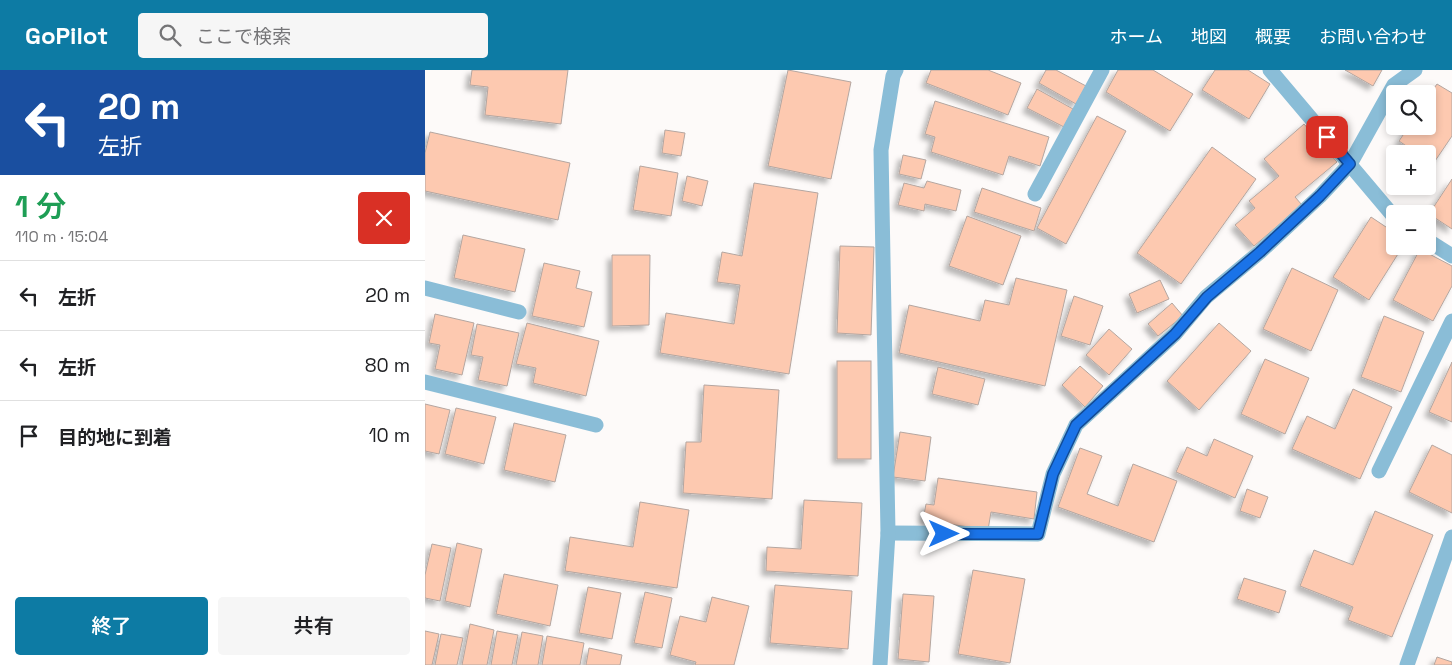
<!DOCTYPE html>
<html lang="ja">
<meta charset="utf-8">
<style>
:root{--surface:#fff;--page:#f6f6f6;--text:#202124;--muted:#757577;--line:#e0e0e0;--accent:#0d7ba4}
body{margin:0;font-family:"Space Grotesk","Noto Sans JP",sans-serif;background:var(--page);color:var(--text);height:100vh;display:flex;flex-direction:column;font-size:19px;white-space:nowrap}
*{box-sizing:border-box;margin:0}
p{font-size:16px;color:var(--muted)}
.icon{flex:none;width:28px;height:28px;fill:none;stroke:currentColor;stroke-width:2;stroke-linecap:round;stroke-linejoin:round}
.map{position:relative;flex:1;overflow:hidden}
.sheet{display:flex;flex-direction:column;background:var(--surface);width:425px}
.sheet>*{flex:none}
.banner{background:#1a4fa0;color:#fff;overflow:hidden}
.controls{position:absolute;left:961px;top:15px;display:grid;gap:10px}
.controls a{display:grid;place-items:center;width:50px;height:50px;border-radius:5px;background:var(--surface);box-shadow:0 2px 8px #0003;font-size:25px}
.pin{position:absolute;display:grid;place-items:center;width:42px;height:42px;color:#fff;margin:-21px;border-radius:10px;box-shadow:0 2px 8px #0006}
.me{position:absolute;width:55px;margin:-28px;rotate:90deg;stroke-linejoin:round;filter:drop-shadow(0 0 4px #0008)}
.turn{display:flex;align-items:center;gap:18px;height:105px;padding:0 15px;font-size:22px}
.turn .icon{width:65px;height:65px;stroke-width:2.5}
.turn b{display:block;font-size:35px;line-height:42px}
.round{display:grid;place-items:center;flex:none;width:52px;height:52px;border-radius:5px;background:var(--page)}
.headline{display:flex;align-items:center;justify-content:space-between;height:85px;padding:0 15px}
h1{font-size:30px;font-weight:600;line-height:38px;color:#1e9e55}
.cta{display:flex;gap:10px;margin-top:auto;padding:10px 15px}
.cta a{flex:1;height:58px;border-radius:5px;background:var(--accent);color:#fff;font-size:20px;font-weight:600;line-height:58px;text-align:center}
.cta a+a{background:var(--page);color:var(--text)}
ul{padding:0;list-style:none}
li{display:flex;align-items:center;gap:15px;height:70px;padding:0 15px;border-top:1px solid var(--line)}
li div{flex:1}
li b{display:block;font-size:19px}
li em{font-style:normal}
header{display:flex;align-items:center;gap:30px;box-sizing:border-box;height:70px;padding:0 25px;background:var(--accent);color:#fff}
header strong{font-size:24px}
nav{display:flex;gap:28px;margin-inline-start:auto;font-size:18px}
.search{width:350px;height:45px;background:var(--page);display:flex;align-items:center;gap:12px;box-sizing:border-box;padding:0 18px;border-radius:5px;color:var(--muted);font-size:19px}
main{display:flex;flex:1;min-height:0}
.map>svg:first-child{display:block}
</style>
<header>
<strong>GoPilot</strong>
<div class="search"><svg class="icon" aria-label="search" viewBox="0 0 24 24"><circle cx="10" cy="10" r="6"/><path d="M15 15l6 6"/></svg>ここで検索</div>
<nav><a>ホーム</a><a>地図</a><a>概要</a><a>お問い合わせ</a></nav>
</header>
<main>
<section class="sheet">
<div class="banner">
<div class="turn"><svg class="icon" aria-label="left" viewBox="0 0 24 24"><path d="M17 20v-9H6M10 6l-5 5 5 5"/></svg><div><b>20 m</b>左折</div></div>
</div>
<div class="headline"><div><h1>1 分</h1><p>110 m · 15:04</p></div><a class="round" style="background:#d93025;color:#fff"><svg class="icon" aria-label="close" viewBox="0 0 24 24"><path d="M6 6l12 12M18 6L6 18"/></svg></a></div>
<ul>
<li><svg class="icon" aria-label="left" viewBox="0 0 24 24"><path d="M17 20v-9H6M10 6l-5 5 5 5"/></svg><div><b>左折</b></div><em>20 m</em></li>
<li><svg class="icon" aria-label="left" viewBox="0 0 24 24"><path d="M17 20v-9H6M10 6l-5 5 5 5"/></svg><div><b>左折</b></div><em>80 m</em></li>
<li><svg class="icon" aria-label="arrive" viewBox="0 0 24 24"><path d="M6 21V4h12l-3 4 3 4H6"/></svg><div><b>目的地に到着</b></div><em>10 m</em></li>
</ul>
<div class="cta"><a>終了</a><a>共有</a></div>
</section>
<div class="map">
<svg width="1027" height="595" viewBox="0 0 1027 595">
<defs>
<filter id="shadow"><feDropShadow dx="-4.5" dy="4.5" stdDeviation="2.5" flood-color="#0004"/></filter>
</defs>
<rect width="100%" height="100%" fill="#fdfaf9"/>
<g fill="#fdc9b0" stroke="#b4a6a0" filter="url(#shadow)">
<path d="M47,0H143L136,54L60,45L63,17L45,15Z"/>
<path d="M363,0L426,12L406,109L343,96Z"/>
<path d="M506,0H563L596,13L583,45L501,13Z"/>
<path d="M621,0H631L661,16L651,34L614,13Z"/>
<path d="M693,0H728L768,24L745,61L681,22Z"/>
<path d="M790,0H823L845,14L824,49L777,20Z"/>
<path d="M920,0H957L948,16Z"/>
<path d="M1012,14L1027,23V66L1008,94L1002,90V84H993L974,71L984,56H1002V28Z"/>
<path d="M612,19L648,39L639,57L602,38Z"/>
<path d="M510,31L624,67L615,96L584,86L578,105L506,82L510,67L500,64Z"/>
<path d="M672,46L701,61L641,174L612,158Z"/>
<path d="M879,54L912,92L870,127L877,135L829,176L810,155L830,138L824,131L854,106L839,89Z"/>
<path d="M240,60L260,63L256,86L237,83Z"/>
<path d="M5,62L145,93L133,150L0,121V83Z"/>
<path d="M787,77L831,109L756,214L712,183Z"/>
<path d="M478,85L501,90L496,109L474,104Z"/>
<path d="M215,96L253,103L246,146L208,140Z"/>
<path d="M262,106L283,111L277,136L257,131Z"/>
<path d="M1027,109V159L1004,144Z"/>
<path d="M502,111L536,120L531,141L500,134L499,141L473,135L479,113L499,118Z"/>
<path d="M329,113L393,123L364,304L235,283L241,243L309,254L315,215L292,212L297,182L317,186Z"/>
<path d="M557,118L616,138L609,161L549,142Z"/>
<path d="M542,146L596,166L578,215L524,196Z"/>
<path d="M946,147L970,163V176H978L944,230L908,207Z"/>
<path d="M38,165L100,179L90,222L29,208Z"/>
<path d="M415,176L449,177L446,265L412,263Z"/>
<path d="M995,179L1027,196V216L1008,251L968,230Z"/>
<path d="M187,185H225L224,255L187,256Z"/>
<path d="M119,193L155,201L151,218L167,222L159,257L107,246Z"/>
<path d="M867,198L913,220L886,281L838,259Z"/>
<path d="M591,208L642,220L620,316L474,283L484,235L555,251L560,230L584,235Z"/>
<path d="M735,210L744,229L712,243L704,224Z"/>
<path d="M649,226L678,236L665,275L636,266Z"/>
<path d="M747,233L758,246L733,266L723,254Z"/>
<path d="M10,244L49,253L37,305L10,299L15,275L4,273Z"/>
<path d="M959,246L999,262L976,322L936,307Z"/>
<path d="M102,253L174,271L161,326L108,313L111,298L91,294Z"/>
<path d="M794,253L826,281L774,340L742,311Z"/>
<path d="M52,254L94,263L82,316L53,310L58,287L46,285Z"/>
<path d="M684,259L707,279L684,305L661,285Z"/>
<path d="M840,289L884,308L860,364L816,344Z"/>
<rect x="412" y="291" width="34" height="98"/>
<path d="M1027,292V352L1004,342Z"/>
<path d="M655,296L678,316L660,337L637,315Z"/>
<path d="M513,297L560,309L553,335L507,324Z"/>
<path d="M279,315L354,320L347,429L258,423L261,372H276Z"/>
<path d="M928,319L967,337L935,409L867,379L882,346L910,359Z"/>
<path d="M0,334L25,340L14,384L0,381Z"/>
<path d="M31,338L71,347L59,394L20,384Z"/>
<path d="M89,353L141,365L130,412L79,400Z"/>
<path d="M475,362L506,367L500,411L468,407Z"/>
<path d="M789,369L828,386L810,428L751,402L762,377L782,386Z"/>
<path d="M1007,375L1027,385V443L984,422Z"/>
<path d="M655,378L677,386L662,424L693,436L708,394L752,411L729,472L633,437Z"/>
<path d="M513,408L612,422L609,449L566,442L563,460L498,450L501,434L509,435Z"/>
<path d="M822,419L843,427L835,448L815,441Z"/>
<path d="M379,430L437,433L433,506L341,501L342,477L376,479Z"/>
<path d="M215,432L264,440L252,518L140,501L145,467L208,477Z"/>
<path d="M950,441L1008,465L967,567L923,550L928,537L875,516L889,480L928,495Z"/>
<path d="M32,473L57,479L45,537L20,531Z"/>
<path d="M7,474L26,478L15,531L0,528V505Z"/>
<path d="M548,500L600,509L585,593L533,584Z"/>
<path d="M79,504L133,515L125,556L71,544Z"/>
<path d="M819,508L861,521L854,543L812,529Z"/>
<path d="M350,515L427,521L423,579L345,573Z"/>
<path d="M163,517L196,523L187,569L154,563Z"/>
<path d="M220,522L247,528L237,578L209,573Z"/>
<path d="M478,524L509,526L504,592L473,589Z"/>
<path d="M287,527L324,536L309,595H270L271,592L245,585L255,546L281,552Z"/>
<path d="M45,554L69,560L62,595H37Z"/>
<path d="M0,561L14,564L7,595H0Z"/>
<path d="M72,561L93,565L87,595H66Z"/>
<path d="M97,562L118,566L113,595H91Z"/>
<path d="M16,564L38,568L32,595H10Z"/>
<path d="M122,566L159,573L155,595H117Z"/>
<path d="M164,578L197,585L195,595H161Z"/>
<path d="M1012,587L1027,592V595H1009Z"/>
</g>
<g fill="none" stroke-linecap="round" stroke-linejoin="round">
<g stroke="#8abdd7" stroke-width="15">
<path d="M845,0L970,148"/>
<path d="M610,124L677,0"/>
<path d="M1002,170L1027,186"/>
<path d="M0,218L94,242"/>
<path d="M0,312L171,355"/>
<path d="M954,401L1027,251"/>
<path d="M463,463L613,464L628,404L651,355L750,264L781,227L835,182L895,126L925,94L969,15L990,0"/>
<path d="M455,595L463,463L456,80L468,6L471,0"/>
<path d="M982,595L1027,467"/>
</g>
</g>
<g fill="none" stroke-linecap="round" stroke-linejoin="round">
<g stroke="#114b97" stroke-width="12">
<path id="route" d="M519,464H613L628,404L651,355L750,264L782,227L835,182L895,126L925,94L902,67"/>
</g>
<use href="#route" stroke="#1a73e8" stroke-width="9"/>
</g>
</svg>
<div class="controls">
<a><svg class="icon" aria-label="search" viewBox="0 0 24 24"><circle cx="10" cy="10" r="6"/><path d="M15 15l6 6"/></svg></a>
<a>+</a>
<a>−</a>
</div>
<div class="pin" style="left:902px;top:67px;background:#d93025"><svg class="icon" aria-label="arrive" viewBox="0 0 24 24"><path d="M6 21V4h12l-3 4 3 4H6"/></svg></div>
<svg class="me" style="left:519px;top:464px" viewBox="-20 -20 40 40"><path d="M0-17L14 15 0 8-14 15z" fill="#1a73e8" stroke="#fff" stroke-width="4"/></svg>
</div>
</main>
